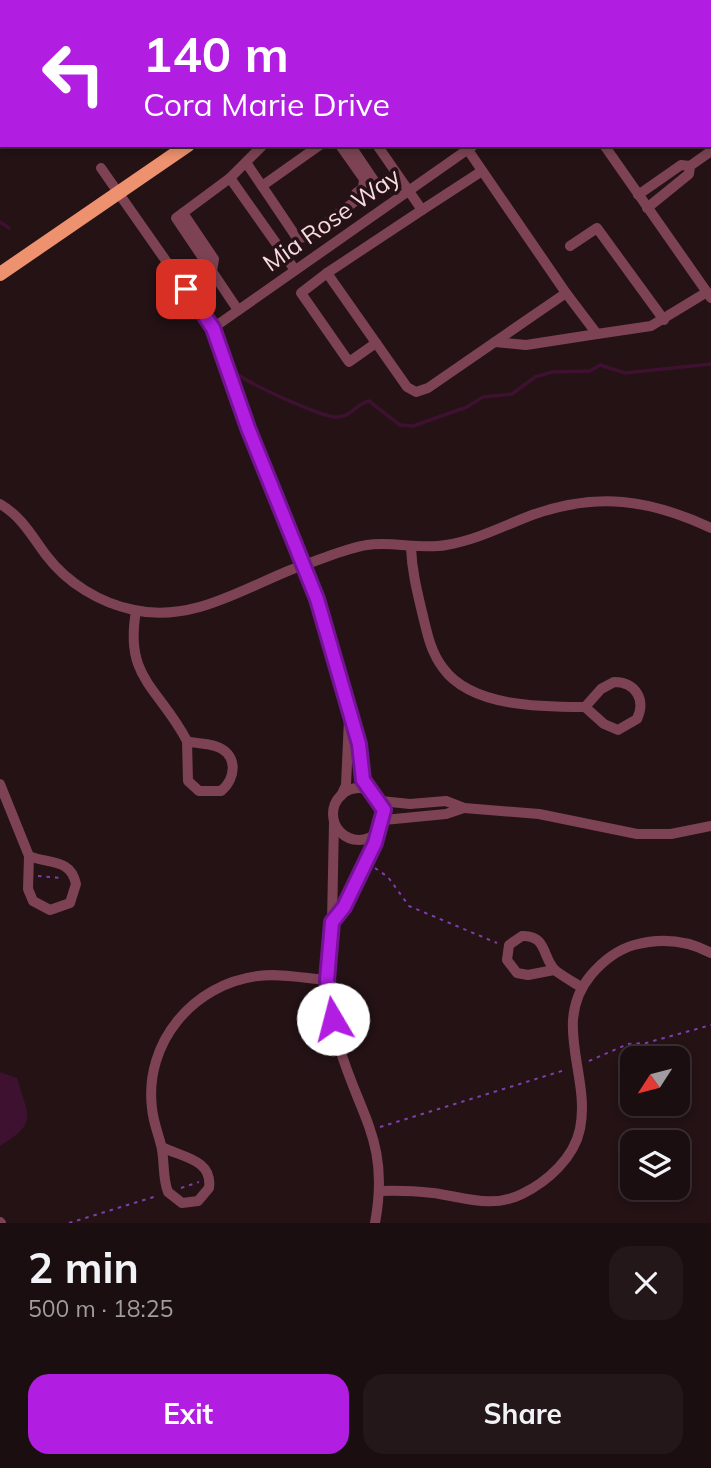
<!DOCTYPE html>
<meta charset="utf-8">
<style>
:root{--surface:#1b0e10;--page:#241719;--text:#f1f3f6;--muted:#a09c9f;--line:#392e30;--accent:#b21de2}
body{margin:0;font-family:Mulish,sans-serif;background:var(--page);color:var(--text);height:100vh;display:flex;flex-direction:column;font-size:26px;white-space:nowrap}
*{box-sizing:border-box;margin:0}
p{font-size:23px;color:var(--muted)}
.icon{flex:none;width:38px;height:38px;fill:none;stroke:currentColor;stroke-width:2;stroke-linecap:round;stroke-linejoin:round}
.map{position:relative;height:1223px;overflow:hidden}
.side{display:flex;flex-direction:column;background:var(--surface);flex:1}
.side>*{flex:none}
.guide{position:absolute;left:0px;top:0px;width:712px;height:147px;box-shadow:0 4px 10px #0003,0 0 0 2px var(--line);background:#b21de2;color:#fff;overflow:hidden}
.needle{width:46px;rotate:234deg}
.fabs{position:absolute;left:620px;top:1046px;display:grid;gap:14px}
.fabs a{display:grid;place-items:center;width:70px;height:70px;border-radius:14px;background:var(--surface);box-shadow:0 4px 10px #0003,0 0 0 2px var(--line);font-size:35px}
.pin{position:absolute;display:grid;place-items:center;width:60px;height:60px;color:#fff;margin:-30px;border-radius:14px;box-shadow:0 4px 10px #0006}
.me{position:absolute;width:77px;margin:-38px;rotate:352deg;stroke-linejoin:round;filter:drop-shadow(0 0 5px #0008)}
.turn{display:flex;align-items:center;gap:24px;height:147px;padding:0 28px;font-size:32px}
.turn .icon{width:91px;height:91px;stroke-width:2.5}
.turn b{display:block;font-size:49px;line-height:60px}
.round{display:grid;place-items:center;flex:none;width:74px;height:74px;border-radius:21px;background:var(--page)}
.headline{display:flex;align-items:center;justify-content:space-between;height:119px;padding:0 28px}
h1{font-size:42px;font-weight:700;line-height:52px}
.primary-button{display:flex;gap:14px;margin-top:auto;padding:14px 28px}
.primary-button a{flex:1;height:80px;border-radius:21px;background:var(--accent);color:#fff;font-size:28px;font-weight:700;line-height:80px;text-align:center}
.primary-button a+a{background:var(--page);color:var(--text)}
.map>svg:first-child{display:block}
</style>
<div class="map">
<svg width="711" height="1223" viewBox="0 0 711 1223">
<rect width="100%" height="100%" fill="#241215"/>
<path fill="#3e1131" d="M0,1072L17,1078C28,1117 39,1122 0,1146Z"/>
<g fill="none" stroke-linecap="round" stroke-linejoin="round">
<g stroke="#3e1131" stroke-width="3.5">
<path d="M0,222L9,228"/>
<path d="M237,374C252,385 317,415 335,417C351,418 355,404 369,401L400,425L413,426L467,407L483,397L512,394L535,377L552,372L590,371L600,365L625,373L711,364"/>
</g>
<g stroke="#7e3ea9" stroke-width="2" stroke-dasharray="3.5 5" stroke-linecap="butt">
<path d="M375,868L388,877L409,906L497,943"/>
<path d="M38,876L60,878"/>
<path d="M589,1061L628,1044L646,1043L711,1025"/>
<path d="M380,1127L565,1070"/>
<path d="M181,1188L199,1182"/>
<path d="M69,1223L157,1196"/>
</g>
<g stroke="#7d4355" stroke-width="10">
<path d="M503,0L504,2"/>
<path d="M620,0V2"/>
<path d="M308,2L310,0"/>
<path d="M340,145L364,179L363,188L356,193"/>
<path d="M377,145L422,210L327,273L407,387L416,392L428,388L566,293L468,150"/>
<path d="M604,145L711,298"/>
<path d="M247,164L262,186L320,145"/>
<path d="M101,168L213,328L248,428L317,599L360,744L363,780L368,790"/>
<path d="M230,178L263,145"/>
<path d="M262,186L297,238L307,237L377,185L350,145"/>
<path d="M638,195L681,165L690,166L711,151"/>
<path d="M647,208L689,174L690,166"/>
<path d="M422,210L482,171"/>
<path d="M183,213L214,259L212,271"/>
<path d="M570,246L597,228L664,320"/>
<path d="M327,273L301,293L349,362L376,343"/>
<path d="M238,310L176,218L230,178L295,270"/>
<path d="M213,328L474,145"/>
<path d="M597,334L651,326L707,292"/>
<path d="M495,342L526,345L597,334L566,293"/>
<path d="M0,504C21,516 32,536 46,555C67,583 100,603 134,610C196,624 251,583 306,564C325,558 347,548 367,545C393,541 420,550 446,545C477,540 503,526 532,515C597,492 649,499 711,528"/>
<path d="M411,548C412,571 417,591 422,612C427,632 430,651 443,668C471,707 541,707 585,707"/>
<path d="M136,611C124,679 159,687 187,741"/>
<path d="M614,682C636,682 646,700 637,719L618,730L604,724L585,707L601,689Z"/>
<path d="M187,741C197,744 206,743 215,746C238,753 237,778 221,791H199L188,781Z"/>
<path d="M0,784L29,856"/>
<circle cx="359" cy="814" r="26"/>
<path d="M341,796L346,785L349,719"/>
<path d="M381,801L410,804L446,801L464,808L539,814L637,834H671L711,826"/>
<path d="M384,820L446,814L464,808"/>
<path d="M334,822L332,922L343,907L382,825"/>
<path d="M29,856C48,864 71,858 76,884L70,903L50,910L33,901L28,889Z"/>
<path d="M332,922C328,965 327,1004 339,1046C360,1117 390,1142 375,1223"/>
<path d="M554,970L528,975L517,973L507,960L509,945L522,936C548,935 542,959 556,971C564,977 573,982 581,987"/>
<path d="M162,1147C181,1157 213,1159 209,1188L198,1201L182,1203L168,1192C162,1177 165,1160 161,1145C158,1133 153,1121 152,1108C144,1043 193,984 258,976C280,973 304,978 327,980"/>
<path d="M380,1191C398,1190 415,1191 433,1193C464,1197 492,1209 522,1194C547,1182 574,1158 580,1129C591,1075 551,1023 591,975C602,962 617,950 634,945C660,938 687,940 711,953"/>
<path d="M0,1222L1,1223"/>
</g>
<g stroke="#ed916e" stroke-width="14">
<path d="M396,2L399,0"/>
<path d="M0,274L188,145"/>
</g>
</g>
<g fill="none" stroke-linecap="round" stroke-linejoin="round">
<g stroke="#741393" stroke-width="18">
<path id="route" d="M186,289L213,328L248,428L317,599L359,744L363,780L384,810L375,843L344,907L332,922L327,980L333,1019"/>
</g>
<use href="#route" stroke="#b21de2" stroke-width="12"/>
</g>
<g text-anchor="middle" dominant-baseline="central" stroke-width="7" stroke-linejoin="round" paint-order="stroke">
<g font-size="24" fill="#fad9e1" stroke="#241215">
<text transform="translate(331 219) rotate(-35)">Mia Rose Way</text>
</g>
</g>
</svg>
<div class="fabs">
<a><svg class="needle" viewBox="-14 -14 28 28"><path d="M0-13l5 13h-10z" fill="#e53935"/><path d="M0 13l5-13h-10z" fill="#a09c9f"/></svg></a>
<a><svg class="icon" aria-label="layers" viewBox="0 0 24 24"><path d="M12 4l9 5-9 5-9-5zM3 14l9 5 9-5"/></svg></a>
</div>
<div class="pin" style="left:186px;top:289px;background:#d93025"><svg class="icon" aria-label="arrive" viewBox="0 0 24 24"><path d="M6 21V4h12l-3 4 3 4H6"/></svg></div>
<svg class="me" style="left:333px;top:1019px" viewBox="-20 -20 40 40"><circle r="19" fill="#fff"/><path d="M0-13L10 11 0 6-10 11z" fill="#b21de2"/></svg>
<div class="guide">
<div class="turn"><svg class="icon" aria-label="left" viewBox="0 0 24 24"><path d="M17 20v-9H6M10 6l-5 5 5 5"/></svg><div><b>140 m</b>Cora Marie Drive</div></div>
</div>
</div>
<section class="side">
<div class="headline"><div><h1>2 min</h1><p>500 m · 18:25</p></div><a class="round"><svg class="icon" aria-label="close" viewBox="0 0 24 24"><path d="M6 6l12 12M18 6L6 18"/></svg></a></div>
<div class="primary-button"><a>Exit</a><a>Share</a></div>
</section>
